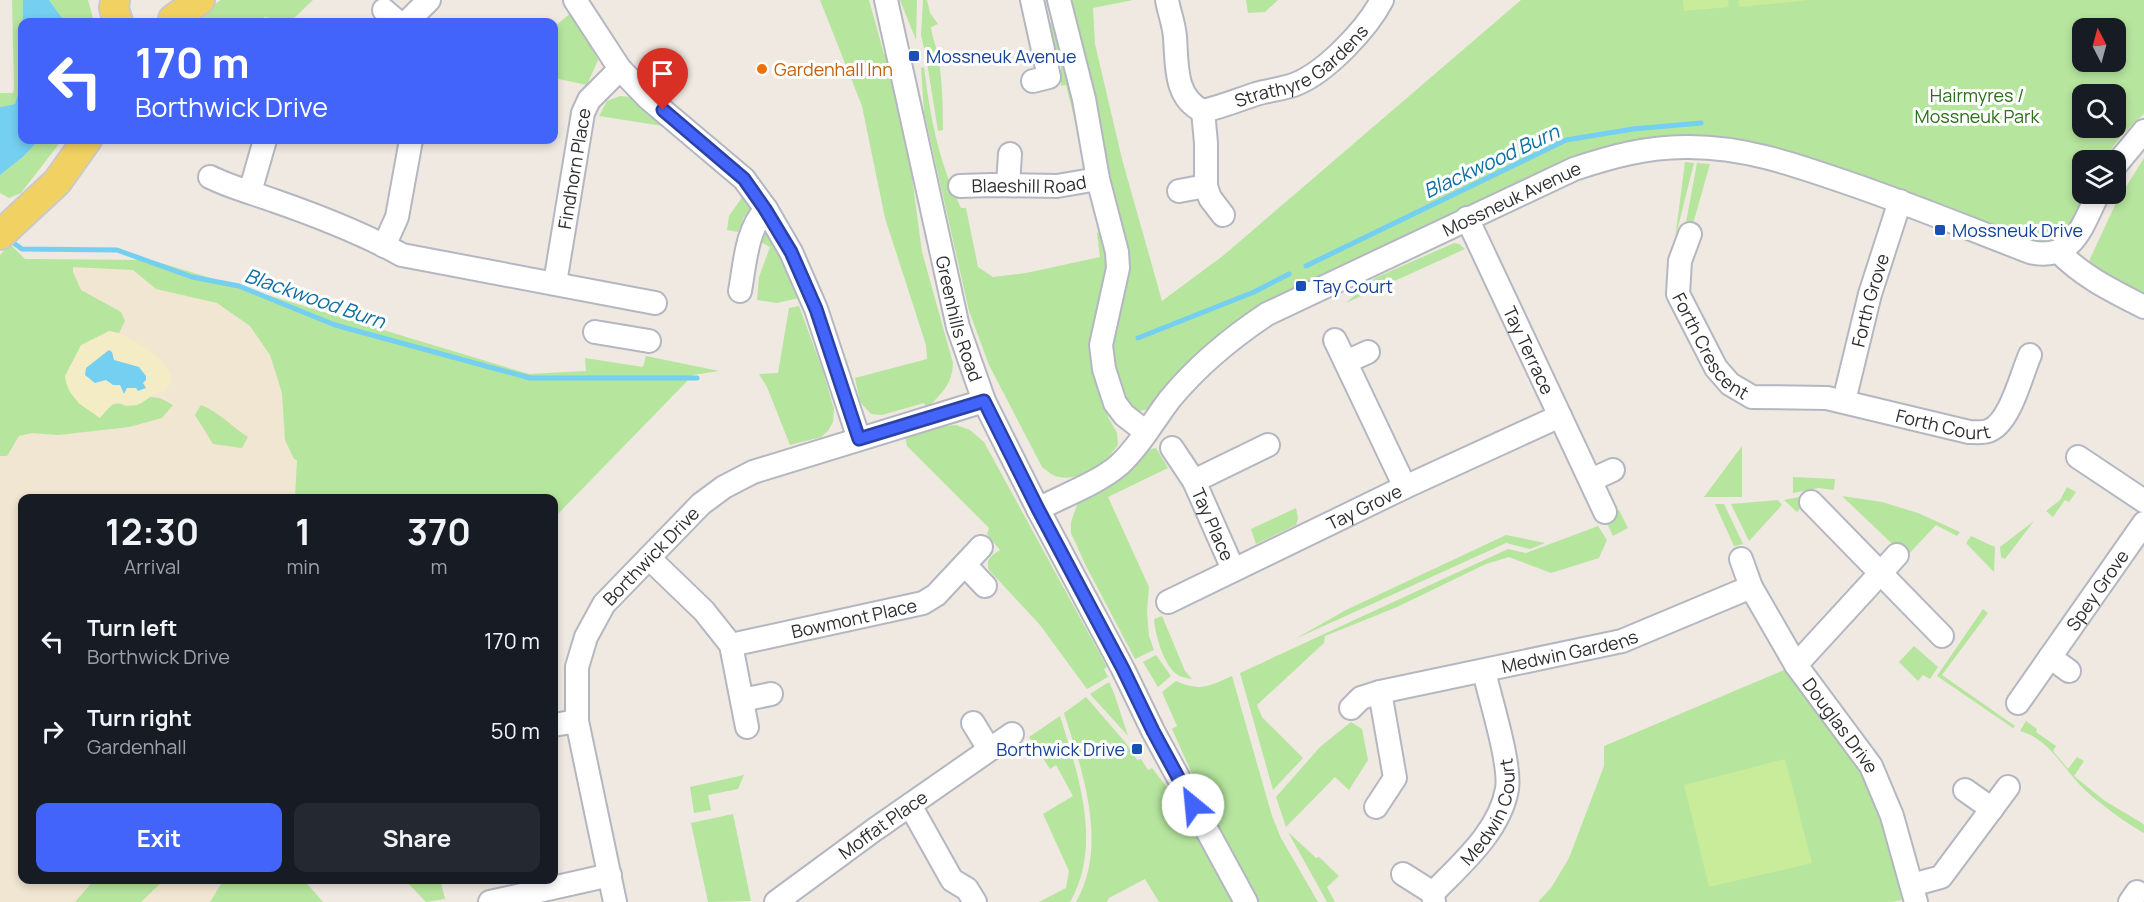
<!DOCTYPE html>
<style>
:root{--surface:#171b24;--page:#242831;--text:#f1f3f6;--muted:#9ea1a6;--accent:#4264fb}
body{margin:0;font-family:Manrope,sans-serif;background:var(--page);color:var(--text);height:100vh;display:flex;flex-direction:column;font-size:22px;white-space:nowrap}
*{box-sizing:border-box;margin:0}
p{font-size:20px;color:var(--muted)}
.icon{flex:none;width:33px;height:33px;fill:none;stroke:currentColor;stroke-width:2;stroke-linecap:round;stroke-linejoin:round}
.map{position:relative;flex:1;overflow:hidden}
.panel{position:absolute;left:18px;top:494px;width:540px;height:390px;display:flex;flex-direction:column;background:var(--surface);border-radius:12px;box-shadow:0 3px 9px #0003}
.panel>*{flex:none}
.hud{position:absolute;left:18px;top:18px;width:540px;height:126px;border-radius:12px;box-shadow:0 3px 9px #0003;background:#4264fb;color:#fff;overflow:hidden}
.needle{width:39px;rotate:354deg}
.fabs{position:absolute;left:2072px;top:18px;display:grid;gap:12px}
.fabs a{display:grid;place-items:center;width:54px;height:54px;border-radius:12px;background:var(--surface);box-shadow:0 3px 9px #0003;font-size:30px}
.pin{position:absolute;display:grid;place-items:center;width:51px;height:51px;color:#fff;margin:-62px -26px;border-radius:50% 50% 50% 0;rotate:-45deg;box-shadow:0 0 6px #0007}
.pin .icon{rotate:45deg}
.me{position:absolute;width:66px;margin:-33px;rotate:332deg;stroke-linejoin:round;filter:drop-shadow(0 0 4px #0008)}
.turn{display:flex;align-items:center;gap:21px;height:126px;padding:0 18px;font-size:27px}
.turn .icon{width:78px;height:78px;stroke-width:2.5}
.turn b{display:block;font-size:42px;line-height:51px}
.eta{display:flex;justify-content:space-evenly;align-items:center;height:102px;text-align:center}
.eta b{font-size:36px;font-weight:700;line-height:42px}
.cta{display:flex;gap:12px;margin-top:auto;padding:12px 18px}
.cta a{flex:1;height:69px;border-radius:12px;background:var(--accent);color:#fff;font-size:24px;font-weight:700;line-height:69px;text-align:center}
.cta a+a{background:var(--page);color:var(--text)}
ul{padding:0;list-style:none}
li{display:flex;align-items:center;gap:18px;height:90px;padding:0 18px}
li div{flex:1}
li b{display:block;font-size:22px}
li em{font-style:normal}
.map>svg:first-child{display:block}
</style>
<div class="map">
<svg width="2144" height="902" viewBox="0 0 2144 902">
<rect width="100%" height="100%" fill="#efe9e1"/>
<path fill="#f0e6d1" d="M10,244L25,259L151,260L321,311L310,498H22V879H224L210,902H0V255Z"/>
<g fill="#b6e59e" fill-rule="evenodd">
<path d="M12,0H23L21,84L15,104L0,107V93H13L14,88Z"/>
<path d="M49,0H88L94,22H65Z"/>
<path d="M221,0H313L290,22L265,17L259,22H187Z"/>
<path d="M820,0H869L884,54L889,57L908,147L922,252L953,363C952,385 942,393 927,408L924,403L882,415L871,414L860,402L855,378L927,359L926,345L885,218L862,106Z"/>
<path d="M900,0H917L916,40Z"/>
<path d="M923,0H927L930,13L938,24L931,27C932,37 936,45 938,55C942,78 943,105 943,130L938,131L927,62L921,35Z"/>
<path d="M1067,0H1133L1093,8L1095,44L1122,159L1162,301L1224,255L1521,0H2144V114C2128,128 2115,141 2105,160H2082V194H2088L2071,226L2060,237L2044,242L2028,240L1948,206L1799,157L1681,138L1274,301L1150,409L1139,411L1130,406L1108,370L1116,302ZM2082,28H2115V62H2082ZM2082,94H2115V128H2082Z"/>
<path d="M1246,0H1278L1265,12L1248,13Z"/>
<path d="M572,12L598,60L587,85L554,78V27Z"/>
<path d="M1048,20L1056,28L1067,45L1086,166L1066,85L1061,86V62L1058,53L1051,55Z"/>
<path d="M924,67C930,117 939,163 961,208H966L978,267L993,277L1026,273L1100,257L1097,233L1107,231L1112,262L1101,393L1108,417L1117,433L1118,445C1113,450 1107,461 1104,464C1093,474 1067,482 1053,475C1049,473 1045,469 1042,467L989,365L969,311L924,112L921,68Z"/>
<path d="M620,96L631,97L669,127L599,116L607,101Z"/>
<path d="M39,140H62L21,193L9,198L0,193V175L24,156Z"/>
<path d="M2144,158V294L2096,271L2089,261L2116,203Z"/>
<path d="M1685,162L1694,163L1675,239Z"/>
<path d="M1697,163L1710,164L1693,224L1686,222Z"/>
<path d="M743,196L753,205L744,217L738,232L727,230L729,216Z"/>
<path d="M766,230L775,243L799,298L777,303L757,300L759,277L770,247L759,241L762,231Z"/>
<path d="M1454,243L1459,244L1465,249L1346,303L1375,278Z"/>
<path d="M10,244L25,259L151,260L529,374L586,371L585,358L643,367L646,356L719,371L693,375L554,518V498H295L297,460L294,459L285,440L282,393L270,355L250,326L217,303L156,289L133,270L73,267V272L81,290L121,312L125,321L119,333L109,331L69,367L78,403L100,417L111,405L118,403L126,406L137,405L150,397L160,398L173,405L162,418L129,427L58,435L32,433L19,436L7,456H0V255Z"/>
<path d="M799,306L823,371L834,409L833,422L828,431L821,437L790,445L767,387L759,374L778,373L789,308Z"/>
<path d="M201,405C218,411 232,427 248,437L242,448L213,444L195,415Z"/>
<path d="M956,425L970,430L984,442L1107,667L1104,669L1108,677L1087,689L1040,625L989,570C985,559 992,555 1000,550L987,534L989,528L907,446L905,436L936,427Z"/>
<path d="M1742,446V497H1704Z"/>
<path d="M1156,448L1168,468L1108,497L1149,587L1147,611L1149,636L1154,650L1135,659L1085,564L1071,533V522L1077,505L1085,498L1140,453L1144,456L1147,450Z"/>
<path d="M1793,477L1835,479L1834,490L1818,488L1793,493Z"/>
<path d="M2067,487L2076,492L2069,502L2065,500L2053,517L2046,511L2060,500Z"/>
<path d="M1814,494L1797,512L1784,500Z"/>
<path d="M1842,496L1882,502L1918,513L1960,532L1957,536L1936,525L1906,557Z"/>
<path d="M1778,500L1782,505L1749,541L1731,504Z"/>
<path d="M1715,504H1724L1743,544L1734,546Z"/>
<path d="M1296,508L1298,518L1296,525L1256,544L1251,529Z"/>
<path d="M1619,510L1628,528L1613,536L1606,521Z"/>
<path d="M2034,521L2005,559L2001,557L2000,547Z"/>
<path d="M1598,526L1607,540L1599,558L1551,573L1509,557L1486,564L1397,607L1325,636L1324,643L1257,705L1262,717L1303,758L1273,790L1240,673L1508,549L1526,553Z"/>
<path d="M1506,535L1545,543L1530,549L1506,543L1295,639L1346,610Z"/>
<path d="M1971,536L1995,547L1994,572L1966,543Z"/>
<path d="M1983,609L1988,613L1942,675L2015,726L2013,728L1937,676Z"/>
<path d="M1162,616L1185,671L1192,679C1188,678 1182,678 1178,675C1164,667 1155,634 1154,619Z"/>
<path d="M1914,646L1938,667L1930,679L1923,675L1918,681L1899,662Z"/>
<path d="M1156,655L1171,676L1158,687L1143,662Z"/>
<path d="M1784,670L1862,775L1885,831L1902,900L1892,902H1538L1551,888L1569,858L1604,766V746Z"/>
<path d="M1232,676L1272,816L1281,838L1318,902H1258L1212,818L1172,729L1177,726L1162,692L1176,681C1201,692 1209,686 1232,676Z"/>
<path d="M1109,682L1114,693L1128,736L1090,694Z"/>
<path d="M1086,697L1125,742L1137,760L1141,759L1148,770L1152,768L1185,810L1236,902H1159L1145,879L1109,898L1107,902H1076C1109,845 1082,770 1064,713Z"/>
<path d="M1060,716C1078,774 1103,845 1070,902H1039L1066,888L1069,871L1043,814L1073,796L1056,765L1050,769L1029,737Z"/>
<path d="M2026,721L2037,729L2036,732L2056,746L2053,751L2068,769L2077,757L2084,761L2074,776L2105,801L2142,823L2144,825V833C2130,826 2096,801 2084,789C2063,769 2050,739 2020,731Z"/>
<path d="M1351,722L1362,729L1368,760L1349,790L1335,777L1286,827L1276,797L1320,747Z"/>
<path d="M744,775L738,789L708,795L711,810L694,813L690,787Z"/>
<path d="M733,814L751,901L708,902L691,823Z"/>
<path d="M1288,832L1316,858L1319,857L1339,876L1327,887L1335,902H1327Z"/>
<path d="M95,879H165L141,902H75Z"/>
<path d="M224,879H303L323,902H210Z"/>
<path d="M404,879H440L445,899L426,902Z"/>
</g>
<path fill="#f3ecc5" d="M109,331C126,334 171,358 171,379C171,383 167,388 165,392C153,390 149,400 139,404C130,408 122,401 114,404C109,406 104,414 100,418C83,406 67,397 65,376L81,345Z"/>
<g fill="#c9ec9a">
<path d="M1683,0H1728L1729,7L1684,11Z"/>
<path d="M1738,0H1810L1739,7Z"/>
<path d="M1785,759L1812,863L1709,887L1684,785Z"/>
</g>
<g fill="#75cff0">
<path d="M23,0H49L65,22H22V140H39L24,156L0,175V107L15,104L21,84Z"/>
<path d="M109,350L112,352L114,360L139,367L146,376V380L143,383L146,388L138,391L136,388H127L124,394L120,385H113L106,380L95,383L85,375L86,368Z"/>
</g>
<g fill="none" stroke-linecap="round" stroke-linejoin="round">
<g stroke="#75cff0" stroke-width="5">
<path d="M8,239L22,249L117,250L192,277L239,286L335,325L530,378H697"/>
<path d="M1306,266L1566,140L1633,129L1701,123"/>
<path d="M1138,338L1254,292L1289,274"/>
</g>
<g stroke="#b4b7c1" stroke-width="26">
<g id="minor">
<path d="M575,0L620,69L648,98L744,179L766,209L791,252L816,309L859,439"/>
<path id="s1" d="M886,0L958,327L984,401L1038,509L1123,669L1153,731L1246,902"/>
<path d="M1032,0L1049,77L1033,81"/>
<path d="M1059,0L1084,99L1098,179L1117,252L1118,268L1101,345L1104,369L1115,403L1124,415L1146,432"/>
<path d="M1167,0C1169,12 1174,24 1175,37C1177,64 1174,98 1203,111"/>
<path d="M384,10L398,22"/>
<path d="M407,22L429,0"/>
<path id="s2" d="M1203,111C1221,107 1238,100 1256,94C1269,90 1284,89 1296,84C1326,72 1367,29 1382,0"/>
<path d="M1203,111L1206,143V186L1210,198L1223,215"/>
<path d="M2115,166L2144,131"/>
<path d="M210,177C230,187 253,193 275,201C318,216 362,233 402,255L655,303"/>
<path d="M1008,185L1010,154"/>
<path id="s3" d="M960,186L992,185L1057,186L1098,179"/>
<path d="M1179,191L1206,186"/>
<path d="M250,192L265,140"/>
<path id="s4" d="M1467,218L1605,512"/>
<path id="s5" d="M1690,234L1680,261L1678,294L1716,368L1730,384L1752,397L1827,398L1969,432C1975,432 1983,433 1988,431C2010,424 2021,375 2030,355"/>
<path d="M384,246L397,217L411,140"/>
<path d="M2059,252C2083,277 2113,291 2144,307"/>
<path id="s6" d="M555,283L583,113L589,100L620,69"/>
<path d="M740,291C745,264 746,230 766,209"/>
<path d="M595,332L649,341"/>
<path d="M1335,340L1405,487"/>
<path d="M1346,362L1368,352"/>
<path id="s7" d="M1844,401L1870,294L1900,201"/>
<path id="s8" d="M1172,448L1194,481L1233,569"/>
<path d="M2078,457L2144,501"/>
<path d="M1591,480L1613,470"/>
<path d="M1194,481L1268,445"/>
<path d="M1811,502L1942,636"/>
<path id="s9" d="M1038,509C1063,496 1098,483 1119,465C1139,447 1154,420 1170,399C1198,365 1231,338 1267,314L1574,169C1610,157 1646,147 1685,147C1741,146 1793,164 1845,182C1907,203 1968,228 2030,252C2073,262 2082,226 2098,194"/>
<path d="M649,558L704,611L731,645L747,727"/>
<path id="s10" d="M1741,559L1751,587L1796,665L1871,766L1892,816L1916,902"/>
<path d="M965,565L985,586"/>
<path id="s11" d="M1168,602L1405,487L1560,416"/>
<path id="s12" d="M731,645L923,603L936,595L981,547"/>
<path d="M2050,657L2069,671"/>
<path d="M1796,665L1897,555"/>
<path d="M742,700L771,694"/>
<path id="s13" d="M2018,703L2144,523"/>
<path id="s14" d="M1351,708L1361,698L1380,692L1622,641L1751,587"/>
<path d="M973,723L989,749"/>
<path d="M554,725L577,721"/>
<path d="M1965,790L1992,809"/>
<path d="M910,805L952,880L967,889L975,902"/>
<path d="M1376,807L1395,778L1380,692"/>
<path d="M1403,874L1433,893"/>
<path d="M1912,885L1941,877L2008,787"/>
<path d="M490,902L610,875"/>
<path id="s15" d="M615,902L577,721V667L586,637L604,604L701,504L724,487L753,472L984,401"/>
<path id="s16" d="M776,902L874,830L1012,734"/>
<path id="s17" d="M1434,902L1433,893C1461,864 1500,831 1507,789C1511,763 1490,699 1484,671"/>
<path d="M2130,902L2137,892"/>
</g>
</g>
<g stroke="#c9c9c9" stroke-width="32">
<g id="major">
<path d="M115,0L114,8L118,22"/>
<path d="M173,19L200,0"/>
<path d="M0,235L57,182L87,140"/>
</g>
</g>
<use href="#minor" stroke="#fff" stroke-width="22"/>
<use href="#major" stroke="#f2d163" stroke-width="28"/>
</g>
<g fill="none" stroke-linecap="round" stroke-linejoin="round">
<g stroke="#2b41a3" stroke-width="15">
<path id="route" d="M663,110L744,179L765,209L791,252L816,309L859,439L984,401L1038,509L1123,669L1153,731L1193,805"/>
</g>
<use href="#route" stroke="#4264fb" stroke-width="10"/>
</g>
<g fill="#1a4fb4" stroke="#fff" stroke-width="2">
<rect x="908" y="50" width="12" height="12" rx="3"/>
<rect x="1934" y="224" width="12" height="12" rx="3"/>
<rect x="1295" y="280" width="12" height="12" rx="3"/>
<rect x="1131" y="743" width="12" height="12" rx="3"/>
</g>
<circle fill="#e8710a" stroke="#fff" stroke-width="2" cx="762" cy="69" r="6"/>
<g text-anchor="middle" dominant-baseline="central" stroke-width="6" stroke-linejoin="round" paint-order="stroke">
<g font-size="18" fill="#164399" stroke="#fff" text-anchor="start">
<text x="926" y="56">Mossneuk Avenue</text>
<text x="1952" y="230">Mossneuk Drive</text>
<text x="1313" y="286">Tay Court</text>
<text x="1125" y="749" text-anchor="end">Borthwick Drive</text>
</g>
<g font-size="18" fill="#2e2e2e" stroke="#fff">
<text stroke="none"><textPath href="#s2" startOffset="110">Strathyre Gardens</textPath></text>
<text stroke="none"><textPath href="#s6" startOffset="116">Findhorn Place</textPath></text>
<text stroke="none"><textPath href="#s3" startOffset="69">Blaeshill Road</textPath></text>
<text stroke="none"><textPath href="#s9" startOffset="576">Mossneuk Avenue</textPath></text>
<text stroke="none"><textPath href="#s7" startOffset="104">Forth Grove</textPath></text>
<text stroke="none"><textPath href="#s1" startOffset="327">Greenhills Road</textPath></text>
<text stroke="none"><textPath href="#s5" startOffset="124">Forth Crescent</textPath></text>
<text stroke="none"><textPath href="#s4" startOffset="146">Tay Terrace</textPath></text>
<text stroke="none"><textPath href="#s5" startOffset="386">Forth Court</textPath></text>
<text stroke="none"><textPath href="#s11" startOffset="218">Tay Grove</textPath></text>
<text stroke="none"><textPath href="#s8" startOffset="87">Tay Place</textPath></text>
<text stroke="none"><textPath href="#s15" startOffset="375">Borthwick Drive</textPath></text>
<text stroke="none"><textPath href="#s13" startOffset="138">Spey Grove</textPath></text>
<text stroke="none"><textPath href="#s12" startOffset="126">Bowmont Place</textPath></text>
<text stroke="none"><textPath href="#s14" startOffset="228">Medwin Gardens</textPath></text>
<text stroke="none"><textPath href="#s10" startOffset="195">Douglas Drive</textPath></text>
<text stroke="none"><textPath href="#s17" startOffset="111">Medwin Court</textPath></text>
<text stroke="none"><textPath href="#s16" startOffset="132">Moffat Place</textPath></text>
</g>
<g font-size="18" fill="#c56008" stroke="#fff" text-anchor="start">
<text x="774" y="69">Gardenhall Inn</text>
</g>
<g font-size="18" fill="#2c6e1b" stroke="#fff">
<text x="1977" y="95">Hairmyres /<tspan x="1977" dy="21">Mossneuk Park</tspan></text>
</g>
<g font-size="20" font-style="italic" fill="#0d6fa3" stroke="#fff">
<text transform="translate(1491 161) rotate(-25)">Blackwood Burn</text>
<text transform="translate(315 298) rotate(19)">Blackwood Burn</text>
</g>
</g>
</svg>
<div class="fabs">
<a><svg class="needle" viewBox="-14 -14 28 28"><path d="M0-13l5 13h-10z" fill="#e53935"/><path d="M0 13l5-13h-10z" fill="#9ea1a6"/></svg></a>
<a><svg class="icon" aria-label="search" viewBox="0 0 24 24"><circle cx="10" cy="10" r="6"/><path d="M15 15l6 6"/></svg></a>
<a><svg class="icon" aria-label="layers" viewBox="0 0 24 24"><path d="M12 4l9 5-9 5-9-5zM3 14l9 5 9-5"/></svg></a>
</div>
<div class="pin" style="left:663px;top:110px;background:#d93025"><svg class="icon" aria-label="arrive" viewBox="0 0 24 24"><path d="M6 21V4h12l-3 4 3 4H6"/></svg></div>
<svg class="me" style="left:1193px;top:805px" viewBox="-20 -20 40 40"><circle r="19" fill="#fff"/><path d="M0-13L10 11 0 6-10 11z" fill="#4264fb"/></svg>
<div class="hud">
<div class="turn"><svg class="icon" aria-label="left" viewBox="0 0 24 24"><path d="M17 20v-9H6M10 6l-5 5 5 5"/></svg><div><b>170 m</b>Borthwick Drive</div></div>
</div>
<section class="panel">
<div class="eta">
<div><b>12:30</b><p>Arrival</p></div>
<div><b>1</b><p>min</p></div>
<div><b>370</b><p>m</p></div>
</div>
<ul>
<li><svg class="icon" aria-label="left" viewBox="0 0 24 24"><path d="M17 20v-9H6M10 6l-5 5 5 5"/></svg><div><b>Turn left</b><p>Borthwick Drive</p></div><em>170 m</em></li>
<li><svg class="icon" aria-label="right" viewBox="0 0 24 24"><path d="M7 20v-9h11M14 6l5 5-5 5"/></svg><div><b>Turn right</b><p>Gardenhall</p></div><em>50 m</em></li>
</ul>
<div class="cta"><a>Exit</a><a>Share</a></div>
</section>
</div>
